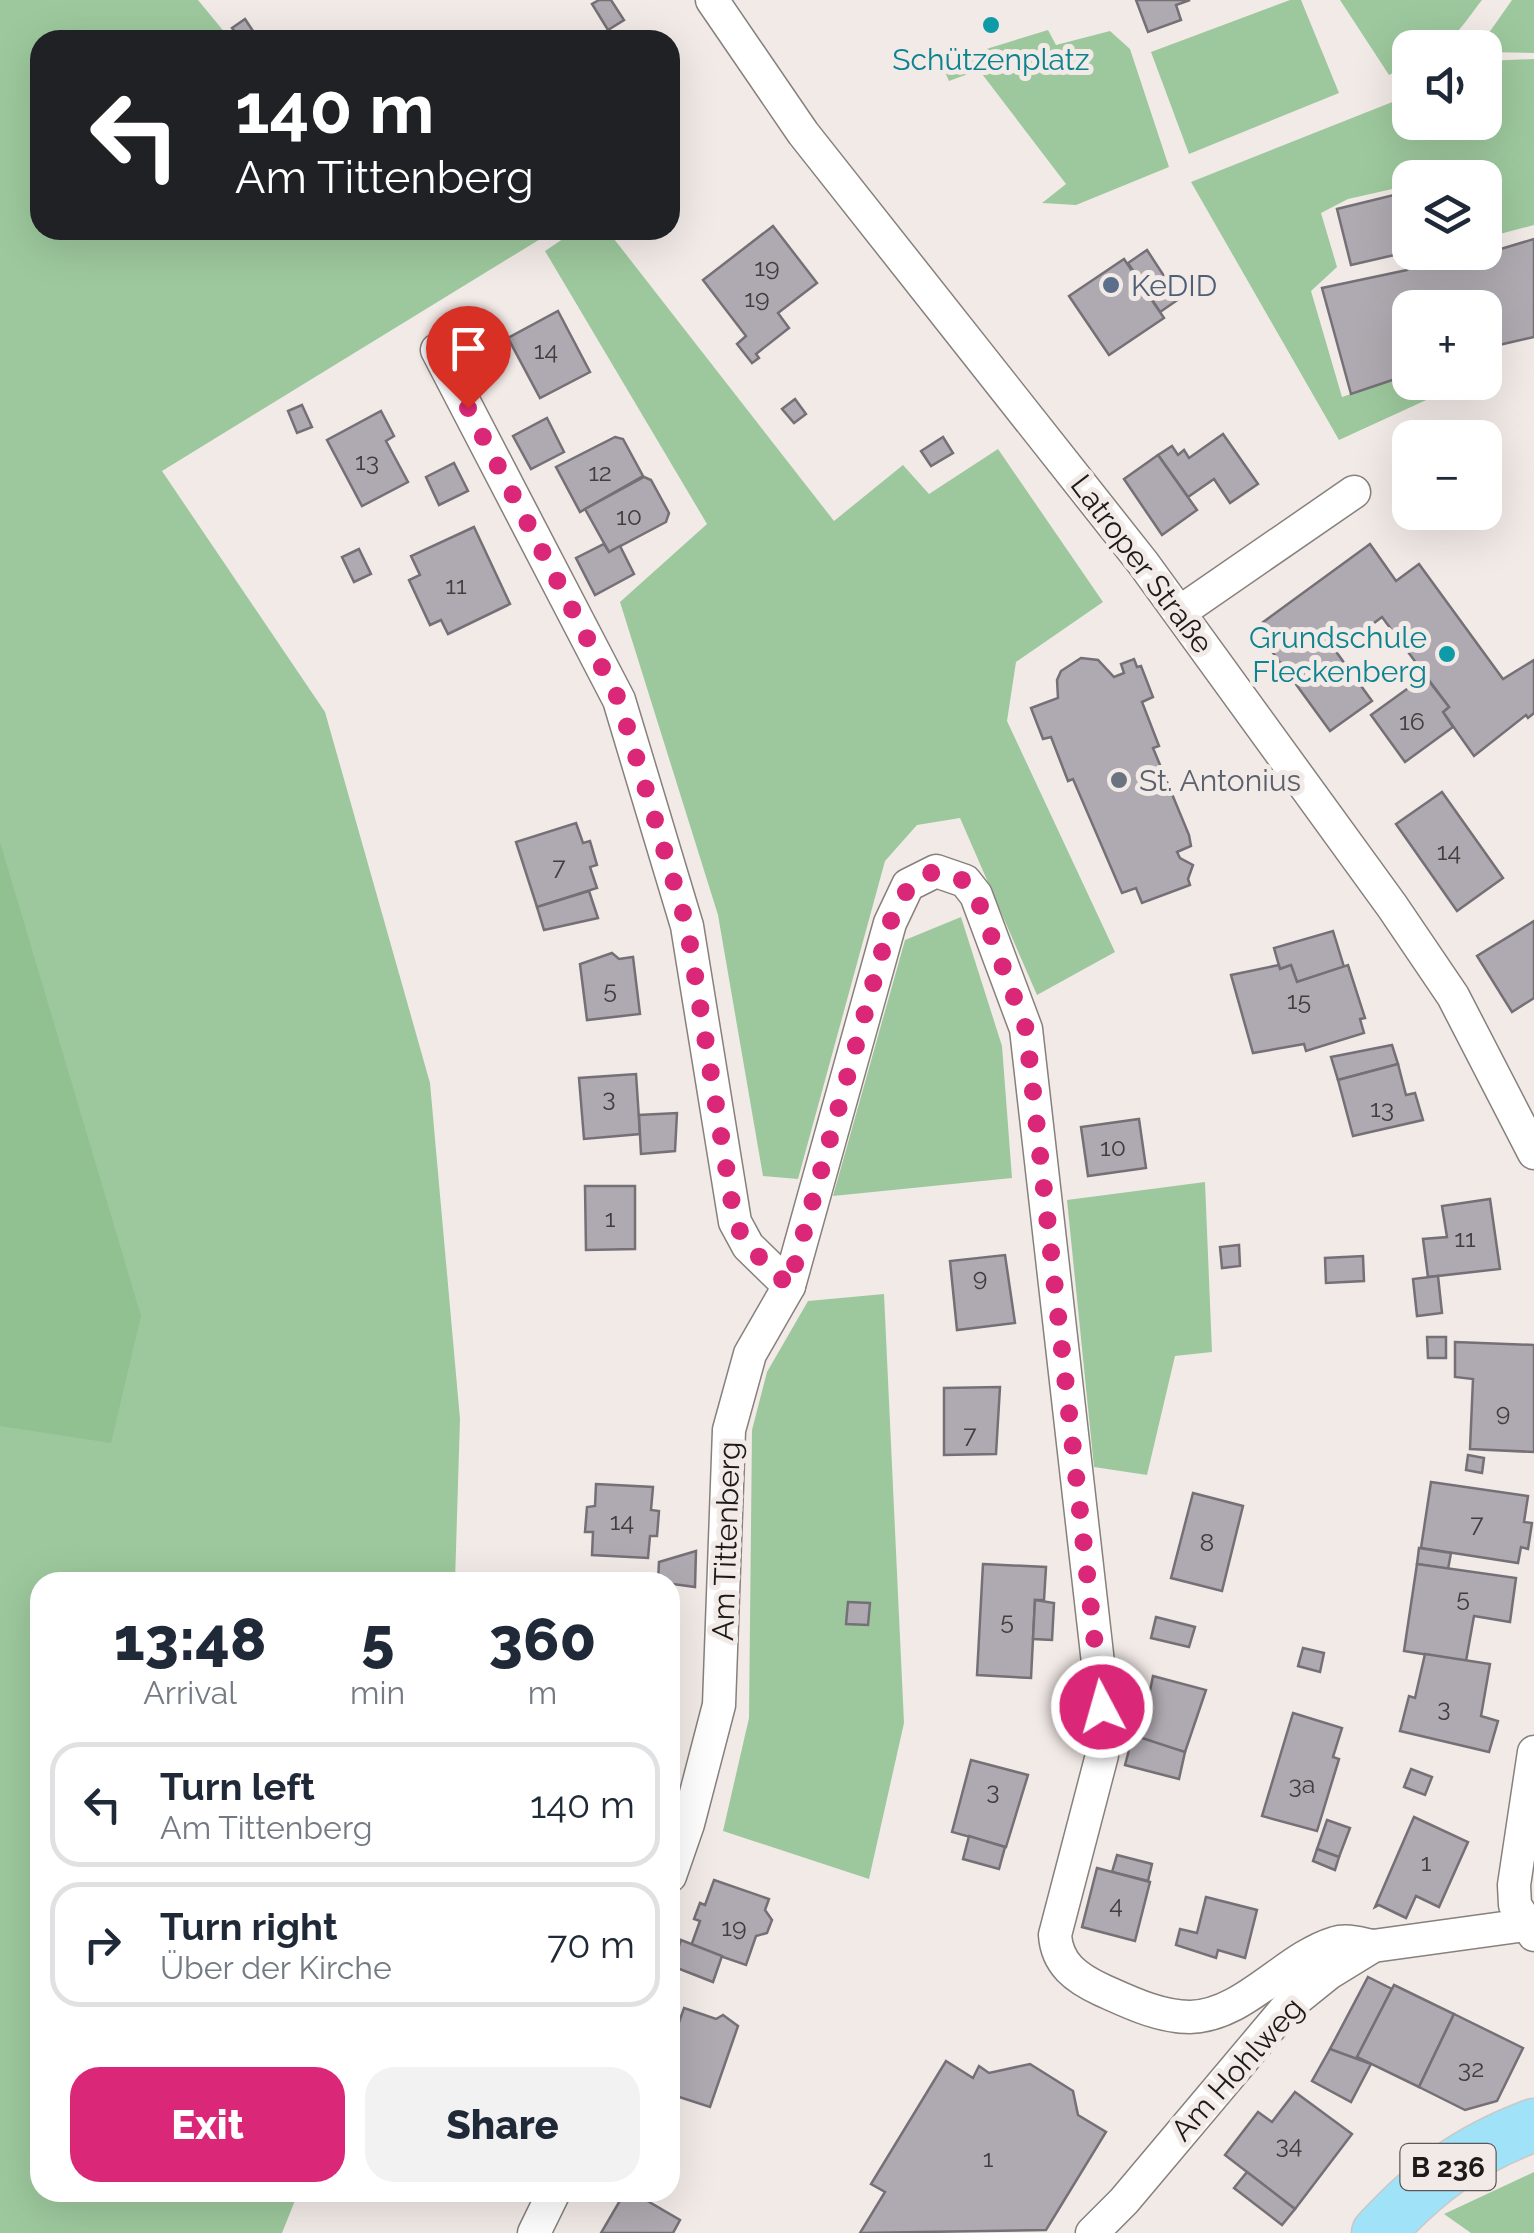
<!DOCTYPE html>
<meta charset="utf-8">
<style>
:root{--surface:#fff;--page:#f2f2f3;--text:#1f2937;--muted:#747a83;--line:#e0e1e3;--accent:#db2777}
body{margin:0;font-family:Raleway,sans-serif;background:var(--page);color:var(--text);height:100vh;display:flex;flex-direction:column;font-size:38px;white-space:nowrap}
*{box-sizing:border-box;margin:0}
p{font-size:32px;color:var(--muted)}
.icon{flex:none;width:55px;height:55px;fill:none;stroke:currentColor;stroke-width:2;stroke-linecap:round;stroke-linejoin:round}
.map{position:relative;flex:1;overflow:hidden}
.sheet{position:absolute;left:30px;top:1572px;width:650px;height:630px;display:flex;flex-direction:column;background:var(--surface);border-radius:30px;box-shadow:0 10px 40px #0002}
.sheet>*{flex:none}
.guide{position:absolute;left:30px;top:30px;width:650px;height:210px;border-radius:30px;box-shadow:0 10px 40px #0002;background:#202124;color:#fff;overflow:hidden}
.buttons{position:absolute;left:1392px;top:30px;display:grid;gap:20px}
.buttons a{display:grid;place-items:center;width:110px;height:110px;border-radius:20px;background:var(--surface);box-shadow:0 10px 40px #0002;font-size:50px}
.pin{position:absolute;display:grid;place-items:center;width:85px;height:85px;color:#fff;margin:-102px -42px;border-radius:50% 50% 50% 0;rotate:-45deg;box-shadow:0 0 10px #0007}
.pin .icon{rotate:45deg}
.me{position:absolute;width:110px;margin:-55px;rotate:354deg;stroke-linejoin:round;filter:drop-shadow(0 0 8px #0008)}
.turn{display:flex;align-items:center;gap:35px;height:210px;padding:0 40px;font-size:45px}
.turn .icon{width:130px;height:130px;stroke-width:2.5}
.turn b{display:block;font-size:70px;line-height:85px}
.eta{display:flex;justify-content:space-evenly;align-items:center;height:170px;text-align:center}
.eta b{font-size:60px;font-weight:800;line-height:70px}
.cta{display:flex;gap:20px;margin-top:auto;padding:20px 40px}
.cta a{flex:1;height:115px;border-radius:30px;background:var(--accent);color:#fff;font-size:40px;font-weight:800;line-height:115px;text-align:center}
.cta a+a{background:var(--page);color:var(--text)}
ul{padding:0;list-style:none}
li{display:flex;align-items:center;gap:30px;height:125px;margin:0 20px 15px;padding:0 20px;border:5px solid var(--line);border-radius:30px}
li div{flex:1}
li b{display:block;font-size:38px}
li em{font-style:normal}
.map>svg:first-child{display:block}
</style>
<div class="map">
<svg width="1534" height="2233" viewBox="0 0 1534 2233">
<rect width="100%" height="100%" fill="#f2eae7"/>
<g fill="#9dc89d">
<path d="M0,0H198L231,40H40V230H555L162,471L325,712L430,1083L460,1419L455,1582H40V2192L298,2193L282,2233H0Z"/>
<path d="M1290,0H1301L1339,93L1189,154L1151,52Z"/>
<path d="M1340,0H1482C1457,32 1453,48 1410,48V64L1389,75Z"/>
<path d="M1512,0H1534V53L1485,52V48L1479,47Z"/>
<path d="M1048,30L1056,45L1110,31L1130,49L1169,167L1076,205L1042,203L1066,184L979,70L949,81L941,63Z"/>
<path d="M1534,59V225L1485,238V178H1410V185L1348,199L1321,213L1337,267L1311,291L1342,397L1410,374V382L1459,385L1339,440L1191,182L1410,95V122H1485V61Z"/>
<path d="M576,230H607L834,521L903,465L929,494L998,449L1103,602L1016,662L1007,721L1115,952L1037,995L960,818L917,825L885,861L798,1179L763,1176L718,915L620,602L707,524L545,251Z"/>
<path d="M961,917L1002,1046L1012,1178L833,1196L905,940Z"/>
<path d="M1205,1182L1212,1352L1175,1356L1147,1475L1094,1467L1067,1200Z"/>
<path d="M884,1294L904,1723L869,1879L723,1831L749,1718L752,1430L767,1372L808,1301Z"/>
<path d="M1534,2172V2233H1471L1444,2214Z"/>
</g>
<path fill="#91c091" d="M0,842L141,1316L111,1443L0,1426Z"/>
<g fill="#afaab1" stroke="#747076" stroke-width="2.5">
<path d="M599,0H611L624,20L608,30L592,4Z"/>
<path d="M1136,0H1190L1176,5L1181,20L1148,32Z"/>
<path d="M245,19L257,37L253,40H241L232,28Z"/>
<path d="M1410,191V252H1452L1454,263L1534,239V337L1499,345L1485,308H1410V374L1351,394L1322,288L1407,270L1403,253L1351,265L1337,209Z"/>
<path d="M773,226L817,283L778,313L789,328L756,354L759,358L752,363L737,344L746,336L703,280Z"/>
<path d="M1147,250L1179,299L1160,312L1128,263Z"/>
<path d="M1124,259L1164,318L1109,355L1069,296Z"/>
<path d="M558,311L590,372L540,398L508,338Z"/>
<path d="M795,399L806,414L794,423L782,409Z"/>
<path d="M302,405L312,427L297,433L288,411Z"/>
<path d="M381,411L394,436L386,441L408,482L362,506L327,440Z"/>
<path d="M547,418L564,452L531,469L513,436Z"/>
<path d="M1223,434L1258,484L1230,503L1214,479L1188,497L1158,455L1172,446L1178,455L1184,450L1189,458Z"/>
<path d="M615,437L623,439L643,476L580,512L556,467Z"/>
<path d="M943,437L953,453L931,466L921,451Z"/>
<path d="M1158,455L1197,510L1162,535L1124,479Z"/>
<path d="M454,463L468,491L439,505L426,477Z"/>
<path d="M644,477L651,480L669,513L666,522L609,552L585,509Z"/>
<path d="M474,527L510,604L448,634L441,620L430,625L409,580L420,575L411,556Z"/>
<path d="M604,544L609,552L620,546L634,574L595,595L576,558Z"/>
<path d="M1370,544L1396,581L1419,564L1503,679L1534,660V713L1528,718L1526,715L1474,756L1443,712L1449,707L1382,617L1341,648L1337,643L1332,646L1372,701L1330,731L1255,628Z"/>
<path d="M359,549L371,574L354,582L342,557Z"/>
<path d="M1081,658L1098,660L1114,677L1124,673L1121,664L1134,659L1137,667L1141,666L1153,697L1142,702L1159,746L1153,748L1189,835L1191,846L1177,852L1180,858L1193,865L1188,879L1190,885L1142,903L1136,888L1122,893L1073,779L1068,781L1051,737L1043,739L1031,708L1058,698L1057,680L1061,671Z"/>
<path d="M1425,676L1449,707L1443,712L1453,727L1405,762L1371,715Z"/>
<path d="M1442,792L1503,878L1457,911L1396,824Z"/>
<path d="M576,823L583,843L590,841L597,865L590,867L597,888L537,907L516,842Z"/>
<path d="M589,891L598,918L544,930L537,907Z"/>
<path d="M1534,921V998L1512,1012L1477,956Z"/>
<path d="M1333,931L1344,967L1297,982L1291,965L1280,969L1274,948Z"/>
<path d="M612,953L619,959L633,957L640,1014L587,1020L580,964Z"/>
<path d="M1279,965L1280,969L1291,965L1297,982L1348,965L1365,1018L1360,1019L1364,1033L1306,1051L1304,1044L1253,1053L1231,975Z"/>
<path d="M1392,1045L1398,1064L1338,1080L1331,1057Z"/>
<path d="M1398,1064L1406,1095L1415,1093L1423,1120L1353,1136L1338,1080Z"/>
<path d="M636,1074L640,1134L584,1139L579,1078Z"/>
<path d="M677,1113L675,1151L641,1154L639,1115Z"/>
<path d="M1139,1119L1146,1168L1088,1176L1081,1127Z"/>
<path d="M585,1186H635V1249L586,1250Z"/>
<path d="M1490,1199L1500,1269L1428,1277L1423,1239L1447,1237L1442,1206Z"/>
<path d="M1239,1245L1240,1266L1222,1268L1220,1247Z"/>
<path d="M1005,1255L1015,1323L957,1330L950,1261Z"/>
<path d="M1363,1256L1364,1281L1326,1283L1325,1258Z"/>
<path d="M1438,1276L1442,1313L1417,1316L1413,1279Z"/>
<path d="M1427,1337H1446V1358H1428Z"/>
<path d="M1455,1342L1534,1345V1452L1470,1449L1473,1379L1455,1377Z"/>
<path d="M1000,1387L996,1454L944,1455V1388Z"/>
<path d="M1468,1455L1484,1458L1482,1473L1466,1470Z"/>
<path d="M1431,1482L1528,1496L1524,1522L1532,1523L1528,1549L1521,1547L1518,1563L1421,1548Z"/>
<path d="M596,1484L653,1487L651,1510L659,1511L657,1536H650L648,1558L592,1555L593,1532H585L587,1507L595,1506Z"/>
<path d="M1193,1493L1243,1506L1222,1591L1171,1578Z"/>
<path d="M1419,1548L1451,1553L1448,1569L1417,1564Z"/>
<path d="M696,1551L695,1587L658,1582L659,1562Z"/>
<path d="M983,1564L1046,1567L1044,1600H1035L1031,1678L977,1675Z"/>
<path d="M1417,1564L1516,1578L1510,1622L1474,1616L1466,1661L1404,1651Z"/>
<path d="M1035,1600L1054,1603L1052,1640L1033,1639Z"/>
<path d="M848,1602L870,1603L868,1625L846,1624Z"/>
<path d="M1156,1617L1195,1627L1189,1647L1151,1638Z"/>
<path d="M1303,1648L1324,1653L1320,1672L1298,1666Z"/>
<path d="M1425,1654L1490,1664L1481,1716L1498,1721L1489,1752L1400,1731L1409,1696L1415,1698Z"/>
<path d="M1153,1676L1206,1690L1185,1752L1140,1740Z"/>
<path d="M1293,1713L1342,1728L1333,1757L1339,1759L1317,1831L1262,1816Z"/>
<path d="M1133,1735L1185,1752L1179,1779L1125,1765Z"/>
<path d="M971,1760L1028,1775L1006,1847L952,1832Z"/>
<path d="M1411,1769L1432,1777L1425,1795L1404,1787Z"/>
<path d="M1414,1817L1468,1842L1439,1907L1416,1896L1406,1918L1379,1905L1375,1907Z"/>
<path d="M1327,1820L1350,1828L1339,1857L1317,1849Z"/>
<path d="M969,1836L1005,1847L999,1869L963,1859Z"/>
<path d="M1317,1849L1339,1857L1335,1870L1313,1861Z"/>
<path d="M1117,1855L1152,1864L1148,1881L1112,1872Z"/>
<path d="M1097,1868L1150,1882L1135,1941L1082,1927Z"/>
<path d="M714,1880L769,1899L765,1910L772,1920L767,1933L756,1936L746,1965L691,1946L700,1921L694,1919L700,1903L705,1905Z"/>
<path d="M1206,1897L1257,1910L1245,1958L1218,1950L1216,1958L1176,1945L1180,1929L1197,1933Z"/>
<path d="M681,1940L722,1956L713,1982L672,1966Z"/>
<path d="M1368,1977L1392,1989L1355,2061L1330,2049Z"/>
<path d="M1394,1985L1454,2014L1419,2087L1357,2057Z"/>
<path d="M684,2008L716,2019L723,2015L738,2026L710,2107L670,2094V2048Z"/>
<path d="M1454,2014L1523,2048L1497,2101L1465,2110L1419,2087Z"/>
<path d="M1330,2049L1371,2064L1351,2102L1312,2081Z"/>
<path d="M946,2061L973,2078L979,2066L989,2073L1030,2064L1073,2091L1078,2115L1106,2132L1046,2230L860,2233L885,2192L871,2184Z"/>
<path d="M1295,2092L1352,2134L1295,2209L1225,2155L1258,2112L1272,2122Z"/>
<path d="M1247,2172L1295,2209L1282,2225L1234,2188Z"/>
<path d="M625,2192H632L680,2220L673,2233H601Z"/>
</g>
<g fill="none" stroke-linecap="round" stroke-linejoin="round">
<g stroke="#87807c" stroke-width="35">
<g id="minor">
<path d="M712,0L803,133L1143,563L1392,906L1453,996L1534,1153"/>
<path d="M437,350L619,700L687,926L735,1222L748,1246L789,1286"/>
<path d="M1180,612L1354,492"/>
<path d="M1534,1752L1514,1885L1515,1905L1534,1935"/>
<path d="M670,1876L688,1824L719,1705L729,1430L750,1354L789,1286L890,923L908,885L936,871L965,881L976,895L1026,1029L1103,1707L1102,1755L1055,1935C1057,1964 1076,1978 1102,1990C1129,2002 1159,2017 1190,2017C1244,2016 1285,1958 1335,1943C1347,1939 1361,1944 1373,1946"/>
<path d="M534,2233L554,2192"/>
<path d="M1092,2233L1124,2201L1288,2006L1329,1973L1373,1946L1525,1925"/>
</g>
</g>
<g stroke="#c9c8c8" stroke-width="55">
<path id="primary" d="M1378,2233C1426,2181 1467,2150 1534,2125"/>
</g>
<use href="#minor" stroke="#fff" stroke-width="32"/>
<use href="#primary" stroke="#a0e3f8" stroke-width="52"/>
</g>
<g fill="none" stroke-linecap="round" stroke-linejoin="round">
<path stroke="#db2777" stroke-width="18" stroke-dasharray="0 32.4" d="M468,408L619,700L687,926L735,1222L748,1246L789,1286L890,923C902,896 908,881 936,871L965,881L976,895L1026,1029L1102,1707"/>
</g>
<g fill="#0f9aa8" stroke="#f2eae7" stroke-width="4">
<circle cx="991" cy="25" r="10"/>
<circle cx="1447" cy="654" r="10"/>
</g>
<circle fill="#5c6f8a" stroke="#f2eae7" stroke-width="4" cx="1111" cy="285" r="10"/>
<circle fill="#6b7280" stroke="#f2eae7" stroke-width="4" cx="1119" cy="780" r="10"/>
<g text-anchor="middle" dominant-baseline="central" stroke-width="10" stroke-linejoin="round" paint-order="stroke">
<g font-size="25" fill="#423e3f">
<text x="767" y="267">19</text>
<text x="757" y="298">19</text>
<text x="546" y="350">14</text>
<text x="367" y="461">13</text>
<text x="600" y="472">12</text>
<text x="629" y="516">10</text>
<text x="456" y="585">11</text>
<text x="1412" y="721">16</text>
<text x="1449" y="851">14</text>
<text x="559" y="866">7</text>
<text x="610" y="989">5</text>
<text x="1299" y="1000">15</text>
<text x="609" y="1097">3</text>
<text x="1382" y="1108">13</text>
<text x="1113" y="1147">10</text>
<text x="610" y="1218">1</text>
<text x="1465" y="1238">11</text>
<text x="980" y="1277">9</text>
<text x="1503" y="1412">9</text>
<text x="970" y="1434">7</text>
<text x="622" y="1521">14</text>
<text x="1477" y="1523">7</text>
<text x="1207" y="1542">8</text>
<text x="1463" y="1597">5</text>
<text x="1007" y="1620">5</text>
<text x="1444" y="1707">3</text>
<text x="1302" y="1784">3a</text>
<text x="993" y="1790">3</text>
<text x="1426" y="1862">1</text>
<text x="1116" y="1904">4</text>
<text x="734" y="1927">19</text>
<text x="1471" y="2068">32</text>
<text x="1289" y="2144">34</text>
<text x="988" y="2158">1</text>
</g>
<rect fill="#f2eae7" stroke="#5d5857" stroke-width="2.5" x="1400.5" y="2144" width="95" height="46" rx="8"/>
<g font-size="28" font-weight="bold" fill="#1d1a19">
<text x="1448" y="2167">B 236</text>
</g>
<g font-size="30" fill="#0d838f" stroke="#f2eae7">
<text x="991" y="59">Schützenplatz</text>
<text x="1427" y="637" text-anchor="end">Grundschule<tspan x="1427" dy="34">Fleckenberg</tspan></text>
</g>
<g font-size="30" fill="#4e5e75" stroke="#f2eae7" text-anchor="start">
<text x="1131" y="285">KeDID</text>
</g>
<g font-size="30" fill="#1d1a19" stroke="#f2eae7">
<text transform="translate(1142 564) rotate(53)">Latroper Straße</text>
<text transform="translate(726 1541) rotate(-88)">Am Tittenberg</text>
<text transform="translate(1237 2069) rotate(-48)">Am Hohlweg</text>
</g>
<g font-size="30" fill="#5b616d" stroke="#f2eae7" text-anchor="start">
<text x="1139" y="780">St. Antonius</text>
</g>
</g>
</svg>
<div class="buttons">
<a><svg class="icon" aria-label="sound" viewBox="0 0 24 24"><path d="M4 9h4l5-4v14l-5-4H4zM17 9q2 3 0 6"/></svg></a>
<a><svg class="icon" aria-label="layers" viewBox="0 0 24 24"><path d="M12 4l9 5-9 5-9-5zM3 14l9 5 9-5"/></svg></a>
<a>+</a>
<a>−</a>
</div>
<div class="pin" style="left:468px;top:408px;background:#d93025"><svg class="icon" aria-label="arrive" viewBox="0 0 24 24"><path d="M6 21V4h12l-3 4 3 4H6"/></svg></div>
<svg class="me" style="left:1102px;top:1707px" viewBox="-20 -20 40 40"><circle r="17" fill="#db2777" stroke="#fff" stroke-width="3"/><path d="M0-11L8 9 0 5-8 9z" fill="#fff"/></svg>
<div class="guide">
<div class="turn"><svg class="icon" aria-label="left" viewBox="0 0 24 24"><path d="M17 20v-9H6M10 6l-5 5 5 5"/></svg><div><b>140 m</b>Am Tittenberg</div></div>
</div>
<section class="sheet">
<div class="eta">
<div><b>13:48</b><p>Arrival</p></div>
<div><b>5</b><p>min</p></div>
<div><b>360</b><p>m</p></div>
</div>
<ul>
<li><svg class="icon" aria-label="left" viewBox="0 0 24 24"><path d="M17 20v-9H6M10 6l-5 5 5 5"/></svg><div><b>Turn left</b><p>Am Tittenberg</p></div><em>140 m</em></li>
<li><svg class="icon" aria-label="right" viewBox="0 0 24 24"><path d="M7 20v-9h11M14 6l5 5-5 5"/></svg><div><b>Turn right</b><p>Über der Kirche</p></div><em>70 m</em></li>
</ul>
<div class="cta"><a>Exit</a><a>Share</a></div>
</section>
</div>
